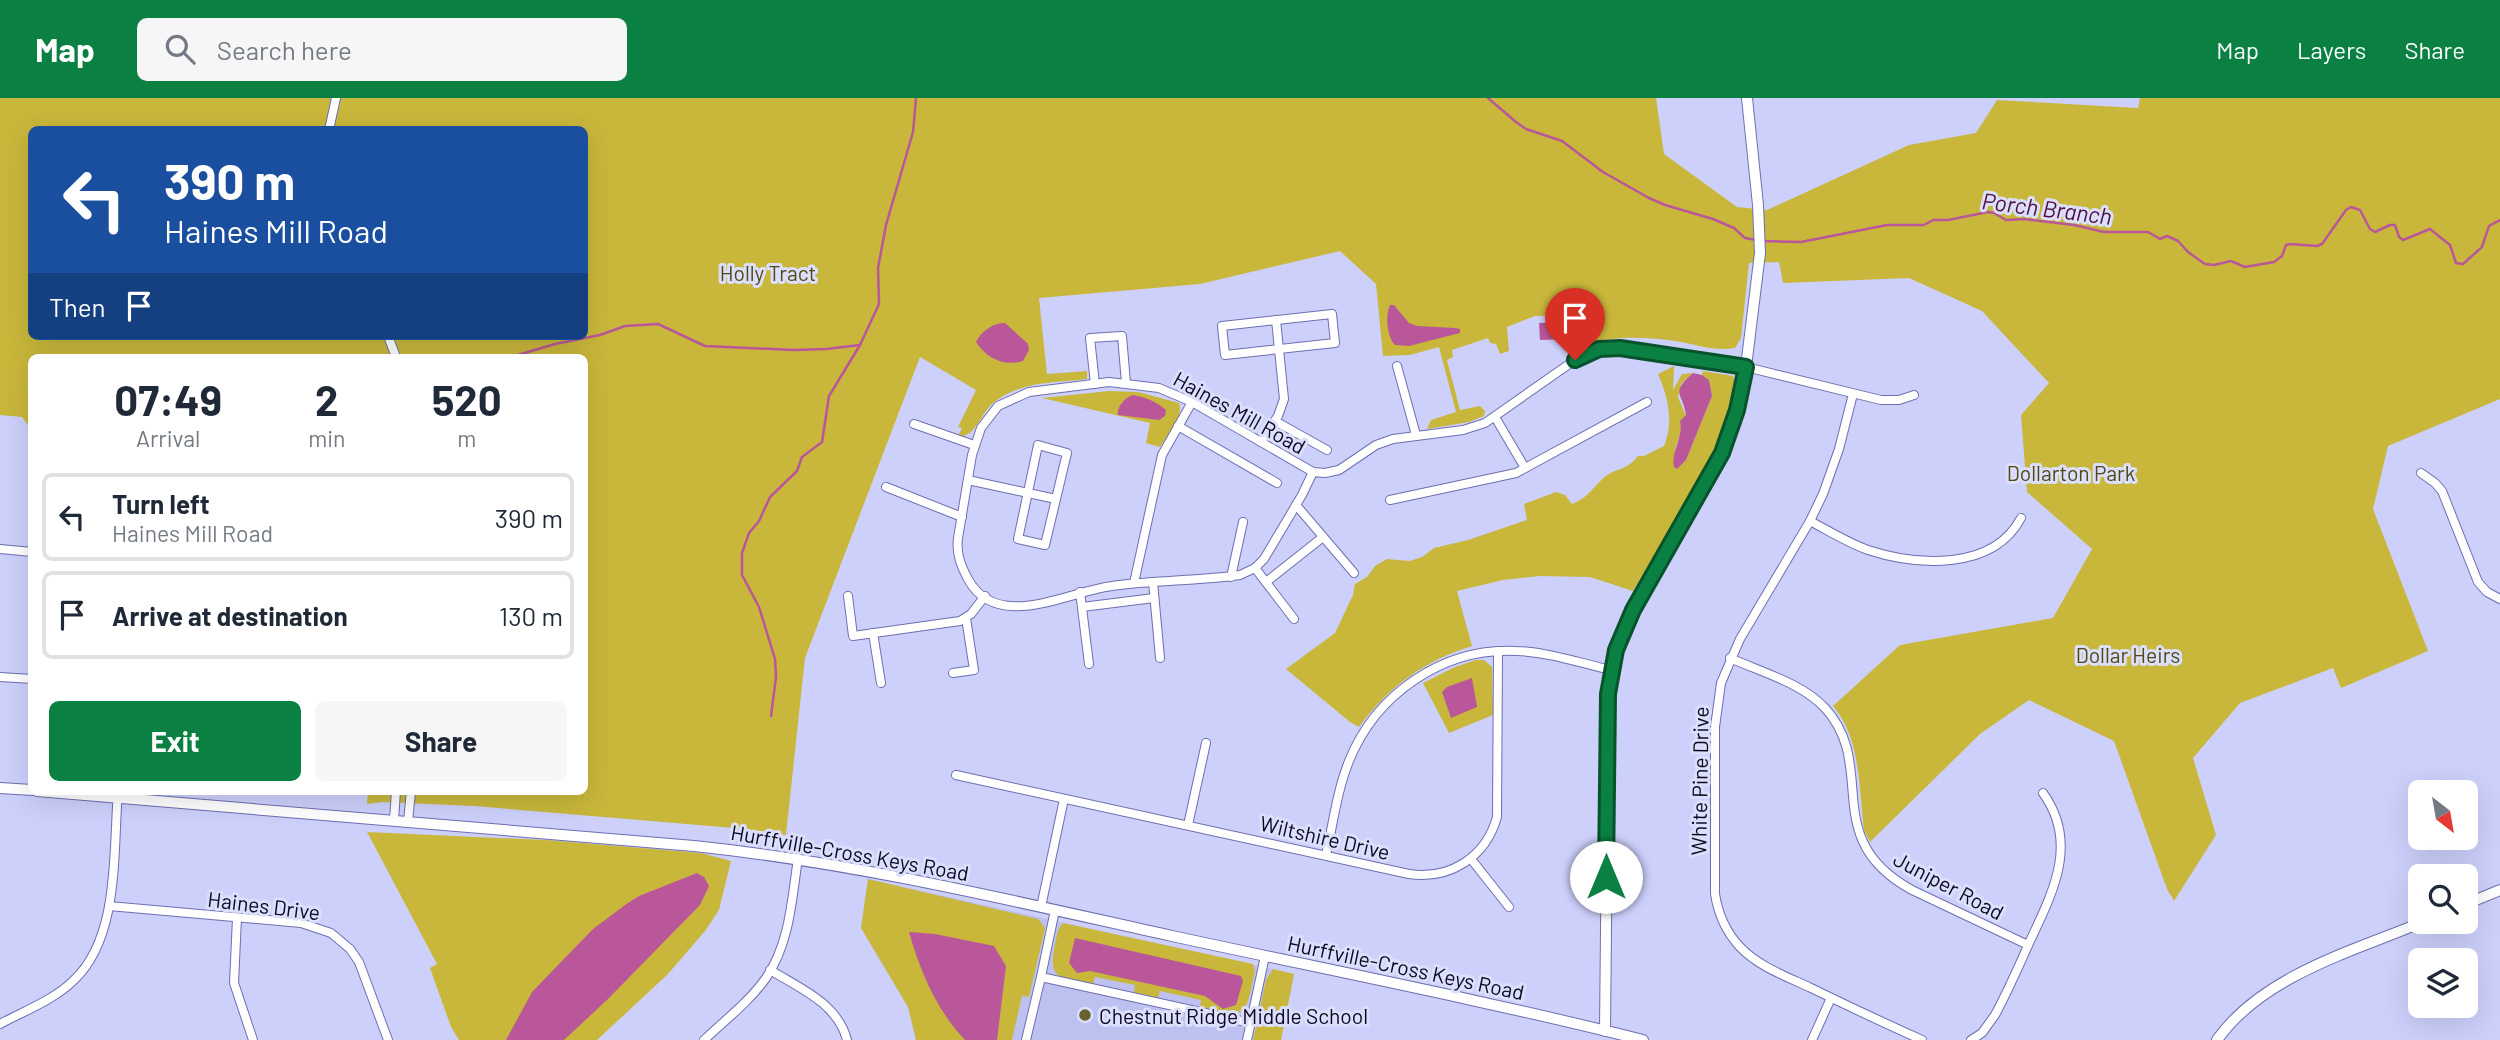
<!DOCTYPE html>
<style>
:root{--surface:#fff;--page:#f6f6f7;--text:#1f2937;--muted:#747a83;--line:#e0e1e3;--accent:#0b8043}
body{margin:0;font-family:Barlow,sans-serif;background:var(--page);color:var(--text);height:100vh;display:flex;flex-direction:column;font-size:26px;white-space:nowrap}
*{box-sizing:border-box;margin:0}
p{font-size:23px;color:var(--muted)}
.icon{flex:none;width:38px;height:38px;fill:none;stroke:currentColor;stroke-width:2;stroke-linecap:round;stroke-linejoin:round}
.map{position:relative;flex:1;overflow:hidden}
.sheet{position:absolute;left:28px;top:256px;width:560px;height:441px;display:flex;flex-direction:column;background:var(--surface);border-radius:10px;box-shadow:0 7px 28px #0002}
.sheet>*{flex:none}
.guide{position:absolute;left:28px;top:28px;width:560px;height:214px;border-radius:10px;box-shadow:0 7px 28px #0002;background:#1a4fa0;color:#fff;overflow:hidden}
.needle{width:46px;rotate:149deg}
.controls{position:absolute;left:2408px;top:682px;display:grid;gap:14px}
.controls a{display:grid;place-items:center;width:70px;height:70px;border-radius:10px;background:var(--surface);box-shadow:0 7px 28px #0002;font-size:35px}
.pin{position:absolute;display:grid;place-items:center;width:60px;height:60px;color:#fff;margin:-72px -30px;border-radius:50% 50% 50% 0;rotate:-45deg;box-shadow:0 0 7px #0007}
.pin .icon{rotate:45deg}
.me{position:absolute;width:77px;margin:-38px;rotate:0deg;stroke-linejoin:round;filter:drop-shadow(0 0 5px #0008)}
.turn{display:flex;align-items:center;gap:24px;height:147px;padding:0 21px;font-size:32px}
.turn .icon{width:91px;height:91px;stroke-width:2.5}
.turn b{display:block;font-size:49px;line-height:60px}
.then{display:flex;align-items:center;height:66px;padding:0 21px;background:#0003;gap:14px;font-size:26px}
.eta{display:flex;justify-content:space-evenly;align-items:center;height:119px;text-align:center}
.eta b{font-size:42px;font-weight:700;line-height:49px}
.primary-button{display:flex;gap:14px;margin-top:auto;padding:14px 21px}
.primary-button a{flex:1;height:80px;border-radius:10px;background:var(--accent);color:#fff;font-size:28px;font-weight:700;line-height:80px;text-align:center}
.primary-button a+a{background:var(--page);color:var(--text)}
ul{padding:0;list-style:none}
li{display:flex;align-items:center;gap:21px;height:88px;margin:0 14px 10px;padding:0 7px;border:4px solid var(--line);border-radius:10px}
li div{flex:1}
li b{display:block;font-size:26px}
li em{font-style:normal}
header{display:flex;align-items:center;gap:42px;box-sizing:border-box;height:98px;padding:0 35px;background:var(--accent);color:#fff}
header strong{font-size:33px}
nav{display:flex;gap:38px;margin-inline-start:auto;font-size:24px}
.search{width:490px;height:63px;background:var(--page);display:flex;align-items:center;gap:18px;box-sizing:border-box;padding:0 24px;border-radius:10px;color:var(--muted);font-size:26px}
.map>svg:first-child{display:block}
</style>
<header>
<strong>Map</strong>
<div class="search"><svg class="icon" aria-label="search" viewBox="0 0 24 24"><circle cx="10" cy="10" r="6"/><path d="M15 15l6 6"/></svg>Search here</div>
<nav><a>Map</a><a>Layers</a><a>Share</a></nav>
</header>
<div class="map">
<svg width="2500" height="942" viewBox="0 0 2500 942">
<rect width="100%" height="100%" fill="#cdd0fb"/>
<path fill="#bdc1f0" d="M868,781L1294,876L1281,942H916L908,909L861,830Z"/>
<g fill="#c9b73b" fill-rule="evenodd">
<path d="M0,0H1656L1664,56L1737,109L1767,112L1909,47L1976,35L1997,2L2138,10L2140,0H2500V301L2388,348L2373,411L2428,553L2341,590L2333,570L2240,605L2193,660L2216,737L2174,803L2167,791L2114,643L2029,602L1980,636L1870,744L1864,732C1859,692 1861,640 1833,608L1900,547L2053,520L2092,451L2027,394L2021,317L2049,285L1982,213L1909,180L1783,185L1779,164L1749,165L1741,240L1735,250C1715,254 1695,246 1675,243C1643,239 1618,238 1587,245L1586,218H1535L1507,229L1509,253L1500,256L1496,246L1490,245L1488,240L1452,252L1453,259L1447,262L1460,312L1480,308L1485,313L1484,318L1469,324L1427,331L1431,322L1456,314L1439,249L1410,257L1383,258L1376,186L1340,153L1200,186L1039,200L1047,276L1087,273V281C1055,285 1018,283 992,306C981,315 975,341 958,338L962,330L958,329L976,292L920,259L805,560L786,737L746,731L474,708L382,704L367,706L368,693H584V259H32L31,331L22,319L0,317ZM32,32H584V238H32Z"/>
<path d="M1674,268L1673,292L1682,276L1693,275L1681,286L1678,299L1686,318L1675,351L1677,370L1686,362L1712,298L1709,282L1702,277L1703,273L1733,278C1747,315 1655,456 1633,493L1590,479L1540,478L1503,482L1457,493L1472,548C1424,563 1388,589 1359,629L1350,624L1286,571L1335,535L1353,497L1355,486L1367,479L1375,468L1387,461L1410,463L1422,459L1434,450L1468,442L1527,422L1524,406L1556,394L1565,397L1572,406C1591,398 1592,389 1606,378C1618,369 1625,374 1638,358H1644L1664,348C1674,324 1668,299 1658,276Z"/>
<path d="M1109,293L1138,294L1179,305C1184,320 1168,336 1160,349L1146,345L1150,325L1042,300Z"/>
<path d="M1476,562H1484L1492,569L1493,617L1449,635L1423,585L1455,569Z"/>
<path d="M367,734L546,742L701,755L731,763L719,812L705,833L668,876L597,942H459L451,929L430,870L437,866Z"/>
<path d="M868,781L1038,821L1045,830L1029,899L1022,898L1012,942H916L908,909L861,830Z"/>
<path d="M1063,825L1253,866L1255,872C1245,919 1249,920 1200,910L1201,902L1160,893L1158,900L1134,895L1135,887L1095,879L1093,886C1061,879 1047,884 1055,846C1057,838 1057,831 1063,825Z"/>
<path d="M1273,871L1294,876L1281,942H1253L1266,882Z"/>
</g>
<g fill="#b9579a">
<path d="M1390,207H1394L1409,225L1417,228L1455,230L1460,231V235L1409,248L1395,247C1387,239 1385,218 1390,207Z"/>
<path d="M1571,224V241L1540,242L1539,225Z"/>
<path d="M1005,225L1028,246L1029,252L1023,263C1004,269 986,260 976,244C981,233 993,225 1005,225Z"/>
<path d="M1693,275L1702,277L1709,282L1712,298L1686,362L1677,371L1674,369C1671,353 1684,338 1680,323L1686,317C1683,294 1669,296 1693,275Z"/>
<path d="M1133,297C1145,299 1157,304 1166,312L1165,318L1159,322L1118,317C1116,310 1125,299 1133,297Z"/>
<path d="M1472,580L1477,609L1451,620L1442,594L1447,589Z"/>
<path d="M697,775L704,779L709,788L700,807L608,901L564,942H506L532,894L593,831L625,807L639,798Z"/>
<path d="M909,834L935,836L994,848L1006,868L997,942H965C937,913 920,873 909,834Z"/>
<path d="M1075,840L1241,878L1243,883L1236,907L1223,911L1205,898L1090,873L1077,875L1069,865Z"/>
</g>
<g fill="none" stroke-linecap="round" stroke-linejoin="round">
<g stroke="#b9579a" stroke-width="2.5">
<path d="M1488,0L1516,24L1526,31L1562,43L1603,74L1649,100L1665,107L1713,121L1734,130L1745,140L1756,142"/>
<path d="M1763,143L1801,144L1887,127H1924L1933,122H1948L1988,114L1994,115L2006,122L2024,121L2074,127L2104,134H2148L2160,141L2167,138L2178,143L2188,154L2205,166L2214,167L2231,163L2245,169L2274,164L2282,158L2286,147L2290,146L2317,148L2322,146L2346,112L2351,109L2360,112L2370,131L2375,134L2390,127H2395L2399,139L2403,142L2430,131L2450,147L2456,165L2463,166L2482,149L2489,128L2500,122"/>
<path d="M511,259L555,246L600,237L625,228L658,226L705,248L794,252L826,251L860,247"/>
<path d="M771,618L776,579L775,561L759,509L742,477V455L749,435L759,423L770,399L797,373L802,359L822,344L829,298L860,247L879,206L878,170L886,127L913,34L916,0"/>
</g>
<g stroke="#6d6fb0" stroke-width="10">
<g id="street">
<path d="M329,32L336,0"/>
<path d="M1332,216L1335,245L1225,257L1222,228Z"/>
<path d="M388,238L396,259"/>
<path d="M1397,268L1416,337"/>
<path d="M1095,286L1090,240L1122,238L1126,285"/>
<path d="M1853,296L1839,351L1823,396L1810,423L1740,541L1721,585L1715,629V796C1718,815 1726,834 1740,849C1758,868 1785,878 1809,889C1846,907 1884,925 1922,942"/>
<path d="M1495,319L1525,370"/>
<path d="M1275,323L1327,352"/>
<path d="M914,326L974,347"/>
<path d="M1178,328L1277,385"/>
<path d="M1261,344L1278,318L1284,301L1276,222"/>
<path d="M1038,347L1067,355L1045,447L1018,441Z"/>
<path d="M1313,374L1192,304L1159,290L1109,284L1029,294L998,308L981,330L972,357L958,440C956,456 961,468 968,481C997,535 1069,493 1112,488C1154,482 1198,483 1240,477L1255,470L1264,461L1302,397L1313,374L1325,375L1339,372L1376,347L1393,341L1463,332L1485,325L1575,262L1599,251H1632L1746,269L1881,302H1899L1914,297"/>
<path d="M2421,375L2435,385L2442,393L2478,484L2487,494L2500,501"/>
<path d="M968,382L1056,401"/>
<path d="M886,389L962,419"/>
<path d="M1390,402L1516,375L1647,304"/>
<path d="M1296,407L1354,475"/>
<path d="M1810,423C1829,433 1848,445 1868,452C1917,468 1993,473 2021,420"/>
<path d="M0,451L32,454"/>
<path d="M1255,470L1294,521"/>
<path d="M1231,479L1243,424"/>
<path d="M1153,484L1160,560"/>
<path d="M1266,484L1323,439"/>
<path d="M1134,485L1162,357L1192,304"/>
<path d="M1080,494L1089,566"/>
<path d="M848,498L853,538L960,523L971,516L985,498"/>
<path d="M1082,509L1154,500"/>
<path d="M873,535L881,585"/>
<path d="M1730,560C1761,574 1802,585 1825,610C1879,669 1818,741 1912,792L2028,847"/>
<path d="M953,575L974,572L966,520"/>
<path d="M0,579L32,581"/>
<path d="M956,677L1409,776C1450,782 1486,759 1497,719L1498,553"/>
<path d="M394,722L396,693"/>
<path d="M408,724L411,693"/>
<path d="M1188,727L1206,645"/>
<path d="M1326,757C1333,726 1337,693 1349,663C1376,596 1443,549 1517,553C1549,554 1580,565 1611,572"/>
<path d="M1471,761L1509,809"/>
<path d="M109,808L301,825L331,835L350,851L359,864L388,942"/>
<path d="M1041,809L1064,701"/>
<path d="M1055,812L1041,879L1251,925"/>
<path d="M237,820L234,885L253,942"/>
<path d="M770,872C800,890 838,906 847,942"/>
<path d="M0,926C24,913 54,902 74,882C120,839 113,752 118,693"/>
<path d="M704,942C725,922 749,904 766,880C790,845 792,800 798,760"/>
<path d="M1026,942L1041,879"/>
<path d="M1247,942L1265,858"/>
<path d="M1812,942L1831,900"/>
<path d="M1971,942L1982,935L1995,917C2008,893 2019,868 2030,843C2053,794 2079,745 2043,695"/>
</g>
</g>
<g stroke="#6d6fb0" stroke-width="12">
<g id="secondary">
<path d="M0,690L32,692"/>
<path d="M37,693L694,748C857,765 1013,803 1172,838C1329,872 1487,903 1643,942"/>
<path d="M2466,806L2500,792"/>
<path d="M1605,933L1608,624L1611,572L1623,531L1722,355L1737,312L1746,269L1760,155L1758,107L1747,0"/>
<path d="M2217,942C2262,878 2353,853 2423,824"/>
</g>
</g>
<use href="#street" stroke="#fff" stroke-width="8"/>
<use href="#secondary" stroke="#fff" stroke-width="10"/>
</g>
<g fill="none" stroke-linecap="round" stroke-linejoin="round">
<g stroke="#07532c" stroke-width="18">
<path id="route" d="M1575,262L1599,251L1620,250L1746,269L1737,312L1722,355L1633,512L1616,552L1608,596L1606,779"/>
</g>
<use href="#route" stroke="#0b8043" stroke-width="12"/>
</g>
<circle fill="#68612d" stroke="#dcdffc" stroke-width="2.5" cx="1085" cy="917" r="7"/>
<g text-anchor="middle" dominant-baseline="central" stroke-width="6" stroke-linejoin="round" paint-order="stroke">
<g font-size="21" fill="#504813" stroke="#dcdffc">
<text x="768" y="174">Holly Tract</text>
<text x="2071" y="374">Dollarton Park</text>
<text x="2128" y="556">Dollar Heirs</text>
</g>
<g font-size="21" fill="#090820" stroke="#dcdffc">
<text transform="translate(1240 314) rotate(29)">Haines Mill Road</text>
<text transform="translate(1699 683) rotate(-89)">White Pine Drive</text>
<text transform="translate(1325 739) rotate(13)">Wiltshire Drive</text>
<text transform="translate(850 754) rotate(10)">Hurffville-Cross Keys Road</text>
<text transform="translate(1949 787) rotate(28)">Juniper Road</text>
<text transform="translate(264 807) rotate(7)">Haines Drive</text>
<text transform="translate(1406 869) rotate(12)">Hurffville-Cross Keys Road</text>
</g>
<g font-size="21" fill="#090820" stroke="#dcdffc" text-anchor="start">
<text x="1099" y="917">Chestnut Ridge Middle School</text>
</g>
<g font-size="23" font-style="italic" fill="#4e0f3d" stroke="#dcdffc">
<text transform="translate(2047 110) rotate(7)">Porch Branch</text>
</g>
</g>
</svg>
<div class="controls">
<a><svg class="needle" viewBox="-14 -14 28 28"><path d="M0-13l5 13h-10z" fill="#e53935"/><path d="M0 13l5-13h-10z" fill="#747a83"/></svg></a>
<a><svg class="icon" aria-label="search" viewBox="0 0 24 24"><circle cx="10" cy="10" r="6"/><path d="M15 15l6 6"/></svg></a>
<a><svg class="icon" aria-label="layers" viewBox="0 0 24 24"><path d="M12 4l9 5-9 5-9-5zM3 14l9 5 9-5"/></svg></a>
</div>
<div class="pin" style="left:1575px;top:262px;background:#d93025"><svg class="icon" aria-label="arrive" viewBox="0 0 24 24"><path d="M6 21V4h12l-3 4 3 4H6"/></svg></div>
<svg class="me" style="left:1606px;top:779px" viewBox="-20 -20 40 40"><circle r="19" fill="#fff"/><path d="M0-13L10 11 0 6-10 11z" fill="#0b8043"/></svg>
<div class="guide">
<div class="turn"><svg class="icon" aria-label="left" viewBox="0 0 24 24"><path d="M17 20v-9H6M10 6l-5 5 5 5"/></svg><div><b>390 m</b>Haines Mill Road</div></div>
<div class="then">Then<svg class="icon" aria-label="arrive" viewBox="0 0 24 24"><path d="M6 21V4h12l-3 4 3 4H6"/></svg></div>
</div>
<section class="sheet">
<div class="eta">
<div><b>07:49</b><p>Arrival</p></div>
<div><b>2</b><p>min</p></div>
<div><b>520</b><p>m</p></div>
</div>
<ul>
<li><svg class="icon" aria-label="left" viewBox="0 0 24 24"><path d="M17 20v-9H6M10 6l-5 5 5 5"/></svg><div><b>Turn left</b><p>Haines Mill Road</p></div><em>390 m</em></li>
<li><svg class="icon" aria-label="arrive" viewBox="0 0 24 24"><path d="M6 21V4h12l-3 4 3 4H6"/></svg><div><b>Arrive at destination</b></div><em>130 m</em></li>
</ul>
<div class="primary-button"><a>Exit</a><a>Share</a></div>
</section>
</div>
